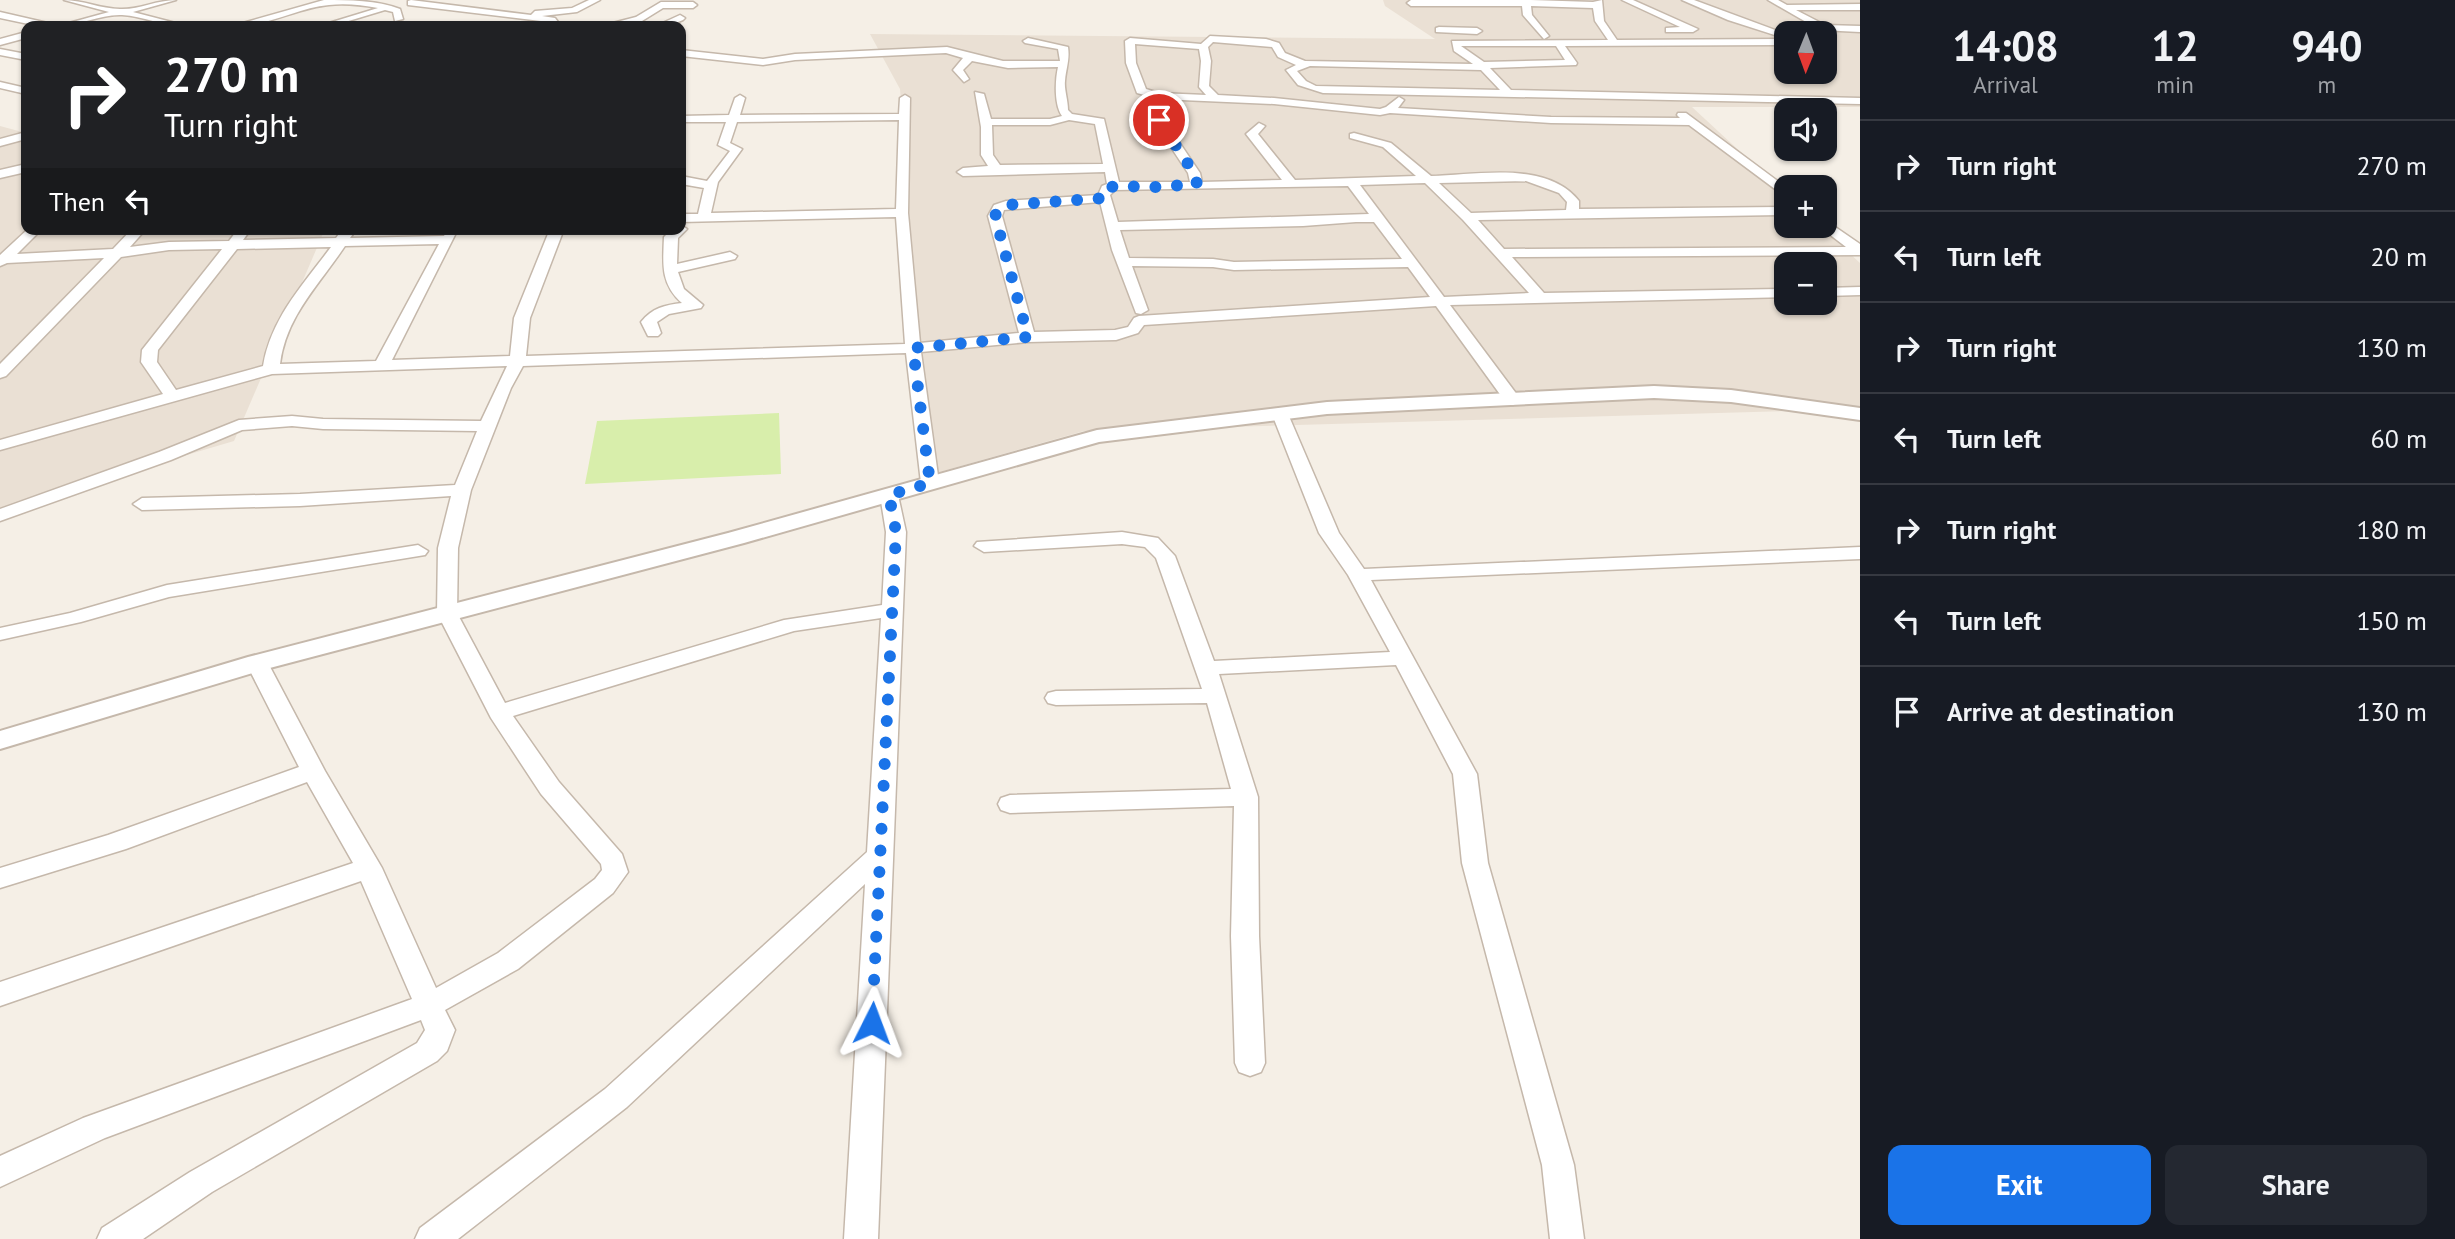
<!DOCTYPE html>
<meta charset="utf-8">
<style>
:root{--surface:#171b24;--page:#242831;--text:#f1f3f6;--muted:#9ea1a6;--line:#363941;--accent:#1a73e8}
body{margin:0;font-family:"PT Sans",sans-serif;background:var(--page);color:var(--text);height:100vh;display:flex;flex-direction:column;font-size:26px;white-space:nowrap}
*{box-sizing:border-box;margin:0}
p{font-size:23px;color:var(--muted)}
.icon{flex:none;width:38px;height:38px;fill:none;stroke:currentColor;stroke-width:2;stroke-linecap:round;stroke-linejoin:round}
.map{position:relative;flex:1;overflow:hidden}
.details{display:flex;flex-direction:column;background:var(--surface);width:595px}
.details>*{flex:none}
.top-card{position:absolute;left:21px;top:21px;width:665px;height:214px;border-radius:14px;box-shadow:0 2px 5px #0004;background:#202124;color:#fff;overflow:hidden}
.needle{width:46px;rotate:181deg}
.fabs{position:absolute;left:1774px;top:21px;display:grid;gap:14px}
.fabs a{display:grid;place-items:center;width:63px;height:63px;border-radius:14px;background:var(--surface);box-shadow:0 2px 5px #0004;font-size:35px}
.pin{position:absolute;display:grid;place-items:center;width:60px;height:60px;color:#fff;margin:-30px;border:4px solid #fff;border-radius:50%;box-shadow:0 2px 7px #0007}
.me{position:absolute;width:77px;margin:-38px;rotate:3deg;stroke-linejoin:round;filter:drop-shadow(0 0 5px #0008)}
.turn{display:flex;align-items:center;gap:24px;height:147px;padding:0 28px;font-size:32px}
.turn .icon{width:91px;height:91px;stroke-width:2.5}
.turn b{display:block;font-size:49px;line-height:60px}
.then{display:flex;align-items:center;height:66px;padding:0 28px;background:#0003;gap:14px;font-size:26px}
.eta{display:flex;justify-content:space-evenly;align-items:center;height:119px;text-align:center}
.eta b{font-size:42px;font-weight:800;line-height:49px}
.action{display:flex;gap:14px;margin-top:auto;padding:14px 28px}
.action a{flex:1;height:80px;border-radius:14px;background:var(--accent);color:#fff;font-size:28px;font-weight:800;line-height:80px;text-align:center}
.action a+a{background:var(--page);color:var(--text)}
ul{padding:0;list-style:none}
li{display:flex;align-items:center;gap:21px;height:91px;padding:0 28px;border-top:2px solid var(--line)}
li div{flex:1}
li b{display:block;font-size:26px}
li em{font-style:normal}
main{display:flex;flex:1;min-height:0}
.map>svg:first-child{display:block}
</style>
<main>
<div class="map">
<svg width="1860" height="1239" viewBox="0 0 1860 1239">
<rect width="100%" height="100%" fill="#f5efe6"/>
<g fill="#eae0d4" fill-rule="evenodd">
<path d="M1383,0H1860V107H1692L1787,195V226H1820L1860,263V409L1084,431L929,475L900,89L870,34L1435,39L1385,6ZM1787,33H1825V72H1787ZM1787,264H1825V303H1787Z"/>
<path d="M0,126L26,133V229H325L234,441L78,487L0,515Z"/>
</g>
<path fill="#d8eeab" d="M779,413L781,474L585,484L597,421Z"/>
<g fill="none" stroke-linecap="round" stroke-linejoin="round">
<g stroke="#c5b8ab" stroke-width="3">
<g id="minor">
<path d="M64,0C83,0 101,9 120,9C138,10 157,0 176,0L133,12L187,26C164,27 144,16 122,15C101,14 79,26 58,26L109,12Z"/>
<path d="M324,0C349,0 377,0 400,9L403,19L395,21L393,12L385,10L332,26H319L378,8C361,5 346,3 329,5C296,8 265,28 232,26Z"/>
<path d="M411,0L531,15L535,11L572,8L589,0H600L577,12L542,16L555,18L561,26H552L549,22L408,5V1Z"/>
<path d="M1531,0L1593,2L1602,0L1604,21L1617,40L1787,39V45L1565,46L1577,63L1576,65L1490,68L1511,90L1860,98V104L1323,93L1298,85L1286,70L1296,65L1278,57L1272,47L1213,42L1208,47L1211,61L1209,86L1218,95L1274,98L1380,109L1386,107L1399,97L1404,100L1398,108L1551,117L1680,118L1677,115L1678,113H1686L1787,188V198L1689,125L1551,123L1390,113L1380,115L1274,104L1159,99L1137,93L1126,63L1125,41L1130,38L1201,44L1210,36L1266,39L1279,43L1285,53L1305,61L1473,64L1454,51L1452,41L1608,40L1595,21L1593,8L1531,6L1532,15L1549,36L1544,39L1523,15L1522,6H1411L1407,3L1411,0ZM1135,44L1199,49L1201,61L1199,87L1206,95L1159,93L1146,89L1136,63ZM1461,46H1556L1565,60L1484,62ZM1310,66L1481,70L1500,90L1316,86L1306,81L1297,71Z"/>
<path d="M1622,0H1633L1698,29L1693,32H1666V28L1680,27Z"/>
<path d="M1682,0H1694L1786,34L1781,37L1728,20Z"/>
<path d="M1768,0H1778L1787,5L1860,4V10H1796L1825,25L1860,26V32L1820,30Z"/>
<path d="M661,2H693L697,5L693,8H663L642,21L618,26H601L636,17Z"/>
<path d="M0,12L52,24L54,26H38L0,18Z"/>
<path d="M680,15L685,18L683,20L668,26H656Z"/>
<path d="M1439,27L1477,28L1482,31L1477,34L1436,32V28Z"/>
<path d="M26,32V38L0,45V39Z"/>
<path d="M1028,38L1068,47C1070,60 1066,68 1065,81C1064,89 1068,100 1068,110L1072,114L1104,119L1119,182H1190L1188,173L1153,120L1159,117L1163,118L1200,173L1202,182L1282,180L1246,134L1259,123L1265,126L1258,134L1295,180L1416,176L1383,147L1350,138V134L1354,133L1391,143L1431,176C1477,175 1547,160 1579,201V209L1787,207V215L1478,220L1504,249L1846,247L1820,227L1825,226V220L1860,244V255L1512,257L1544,293L1787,289V297L1450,305L1521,400L1513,405L1507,404L1436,306L1144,325L1138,333L1116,340L1028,342L921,352L939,483L930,488L921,483L906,353L523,366L511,388L471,490L458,548L457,613L505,703L784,620L882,605L886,532L880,495L889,489L898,495L906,532L878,1239H844L865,884L627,1107L458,1239H415L420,1228L605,1089L867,852L881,618L794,631L513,716L559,782L622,854L628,872L613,893L518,969L445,1010L455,1030L447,1051L437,1061L212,1192L143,1239H97L102,1228L190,1172L417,1043L425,1030L421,1020L105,1138L0,1187V1156L83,1118L412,999L361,881L0,1006V982L353,863L307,782L126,849L0,888V868L108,835L299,767L246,663L249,658H265L268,663L325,771L382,868L436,988L498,953L595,879L602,870L601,864L541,794L491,718L437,613L438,548L451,496L300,506L142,510L133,504L142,498L300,494L455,485L477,431L323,429L292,426L242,430L171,460L0,521V509L159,452L239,420L292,416L323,419L481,421L507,366L272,374L0,450V440L163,394L141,362L142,350L222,249L169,250L121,257L6,376L0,378V364L104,258L7,263L0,266V255L28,229H42L17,254L113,249L132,229H146L130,247L169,242L229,241L238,229H251L243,240L336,238L341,231L346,230L353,234L350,238L444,236L448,229H458L392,360L510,356L514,318L550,229H564L530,318L526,356L905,344L896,217L681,222V214H698L704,188L681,184V176L707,181L730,151L718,145L726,122H681V116L729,115L735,98L740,95L745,98L740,115L899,114L900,98L905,95L910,98L908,213L920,343L1019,333L988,216L994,205L1006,201L1098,195L1102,186L1107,184L1105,172L963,176L957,172L963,168L988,166L981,155V127L975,92L984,94L991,119H1050L1062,116C1054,105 1055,80 1058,67L1008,68L972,61L963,70L969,79L964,82L953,70L963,58L946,53L795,60L763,65L681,56V50L763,59L795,54L947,47L1003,61H1060L1058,49L1025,43L1023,41ZM899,120L896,209L711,213L718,182L742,149L730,143L737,122ZM1069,120L1095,124L1103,164L1000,165L993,155L992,125H1050ZM1526,181L1559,193L1567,202L1566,210L1471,213L1439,183ZM1425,183L1463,220L1529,293L1444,297L1360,185ZM1348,186L1369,214L1118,222L1110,195L1115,190ZM1100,202L1112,250L1136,313L1141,314L1148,310L1132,266L1213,267L1234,270L1408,267L1430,297L1139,316L1134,318L1128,327L1115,330L1034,332L1002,216L1004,210ZM1356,222H1374L1402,259L1234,262L1213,259L1129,258L1120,230L1303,226ZM439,244L376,361L280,364C286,316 319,285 345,246ZM331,247C303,285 271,318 263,366L176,390L157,362L158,350L237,249Z"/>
<path d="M0,49L26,54V60L0,55Z"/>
<path d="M0,82L26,88V94L0,88Z"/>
<path d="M26,132V139L0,146V139Z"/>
<path d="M26,164V172L0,178V170Z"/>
<path d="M681,225L687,229L678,238L677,264L730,252L737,256L735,259L678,272L684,289L703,305L701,308L669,314L657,322L661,333L658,336H648L641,322C652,308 665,305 682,303C660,284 663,263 664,237L672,229H681Z"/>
<path d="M1860,287V295L1825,296V288Z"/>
<path d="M1280,409L1288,414L1339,533L1364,569L1860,547V559L1371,580L1477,774L1488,863L1574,1165L1584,1239H1550L1542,1165L1462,863L1453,774L1396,665L1219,674L1258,797L1259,936L1265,1063L1261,1072L1250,1076L1239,1072L1235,1063L1231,936L1234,806L1010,813L1001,810L998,804L1001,798L1010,795L1231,789L1207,703L1056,705L1048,703L1045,698L1048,693L1056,691L1202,689L1156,558L1145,547L1122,544L984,552L974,546L977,542L1122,532L1158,538L1175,556L1214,661L1390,652L1348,575L1319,533L1272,414Z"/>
<path d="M418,545L428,551L425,555L169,597L81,622L0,640V628L70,613L167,585Z"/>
</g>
</g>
<g stroke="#c5b8ab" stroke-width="4">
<path id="tertiary" d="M1654,386L1731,390L1860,408V420L1731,402L1654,398L1327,414L1099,442L744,543L266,669L0,749V731L248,657L728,533L1097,430L1327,402Z"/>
</g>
<use href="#minor" fill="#fff" fill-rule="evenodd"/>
<use href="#tertiary" fill="#fff" fill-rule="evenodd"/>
</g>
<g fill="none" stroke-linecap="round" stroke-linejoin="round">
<path stroke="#1a73e8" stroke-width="12" stroke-dasharray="0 21.6" d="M872,1023L896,532L889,495L930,483L913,348L1028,337L995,216L999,208L1006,205L1105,198L1106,190L1114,186L1157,187L1197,184L1194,173L1159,120"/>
</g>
</svg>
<div class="fabs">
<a><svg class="needle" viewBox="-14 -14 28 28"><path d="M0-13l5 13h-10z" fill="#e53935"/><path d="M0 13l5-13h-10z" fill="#9ea1a6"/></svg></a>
<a><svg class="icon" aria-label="sound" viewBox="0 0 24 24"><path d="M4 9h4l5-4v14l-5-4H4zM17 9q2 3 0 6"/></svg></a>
<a>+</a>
<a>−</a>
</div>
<div class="pin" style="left:1159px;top:120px;background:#d93025"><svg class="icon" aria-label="arrive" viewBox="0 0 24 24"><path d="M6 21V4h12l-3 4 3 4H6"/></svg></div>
<svg class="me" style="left:872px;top:1023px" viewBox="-20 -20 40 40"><path d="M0-17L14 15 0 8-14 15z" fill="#1a73e8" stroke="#fff" stroke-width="4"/></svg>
<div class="top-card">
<div class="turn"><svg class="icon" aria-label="right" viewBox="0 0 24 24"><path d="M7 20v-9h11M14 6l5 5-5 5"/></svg><div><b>270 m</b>Turn right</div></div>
<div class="then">Then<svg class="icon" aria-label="left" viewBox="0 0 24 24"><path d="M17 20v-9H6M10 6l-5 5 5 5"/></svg></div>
</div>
</div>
<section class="details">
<div class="eta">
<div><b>14:08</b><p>Arrival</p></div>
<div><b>12</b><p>min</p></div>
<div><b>940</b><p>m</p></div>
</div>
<ul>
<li><svg class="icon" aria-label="right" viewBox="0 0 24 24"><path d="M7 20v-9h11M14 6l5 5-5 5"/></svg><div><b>Turn right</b></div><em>270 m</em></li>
<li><svg class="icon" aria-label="left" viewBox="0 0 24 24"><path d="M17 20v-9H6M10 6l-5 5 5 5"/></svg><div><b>Turn left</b></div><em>20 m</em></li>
<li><svg class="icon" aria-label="right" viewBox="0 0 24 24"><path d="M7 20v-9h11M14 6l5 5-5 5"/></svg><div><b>Turn right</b></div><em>130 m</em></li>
<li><svg class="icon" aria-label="left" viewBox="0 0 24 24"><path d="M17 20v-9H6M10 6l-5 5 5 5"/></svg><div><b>Turn left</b></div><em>60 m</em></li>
<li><svg class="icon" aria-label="right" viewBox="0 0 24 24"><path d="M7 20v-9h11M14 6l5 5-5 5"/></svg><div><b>Turn right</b></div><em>180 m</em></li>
<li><svg class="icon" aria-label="left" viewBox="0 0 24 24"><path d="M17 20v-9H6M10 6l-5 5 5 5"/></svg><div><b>Turn left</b></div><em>150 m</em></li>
<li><svg class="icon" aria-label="arrive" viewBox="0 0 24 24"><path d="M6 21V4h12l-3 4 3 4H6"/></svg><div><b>Arrive at destination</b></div><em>130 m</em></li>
</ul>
<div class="action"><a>Exit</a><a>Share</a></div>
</section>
</main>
